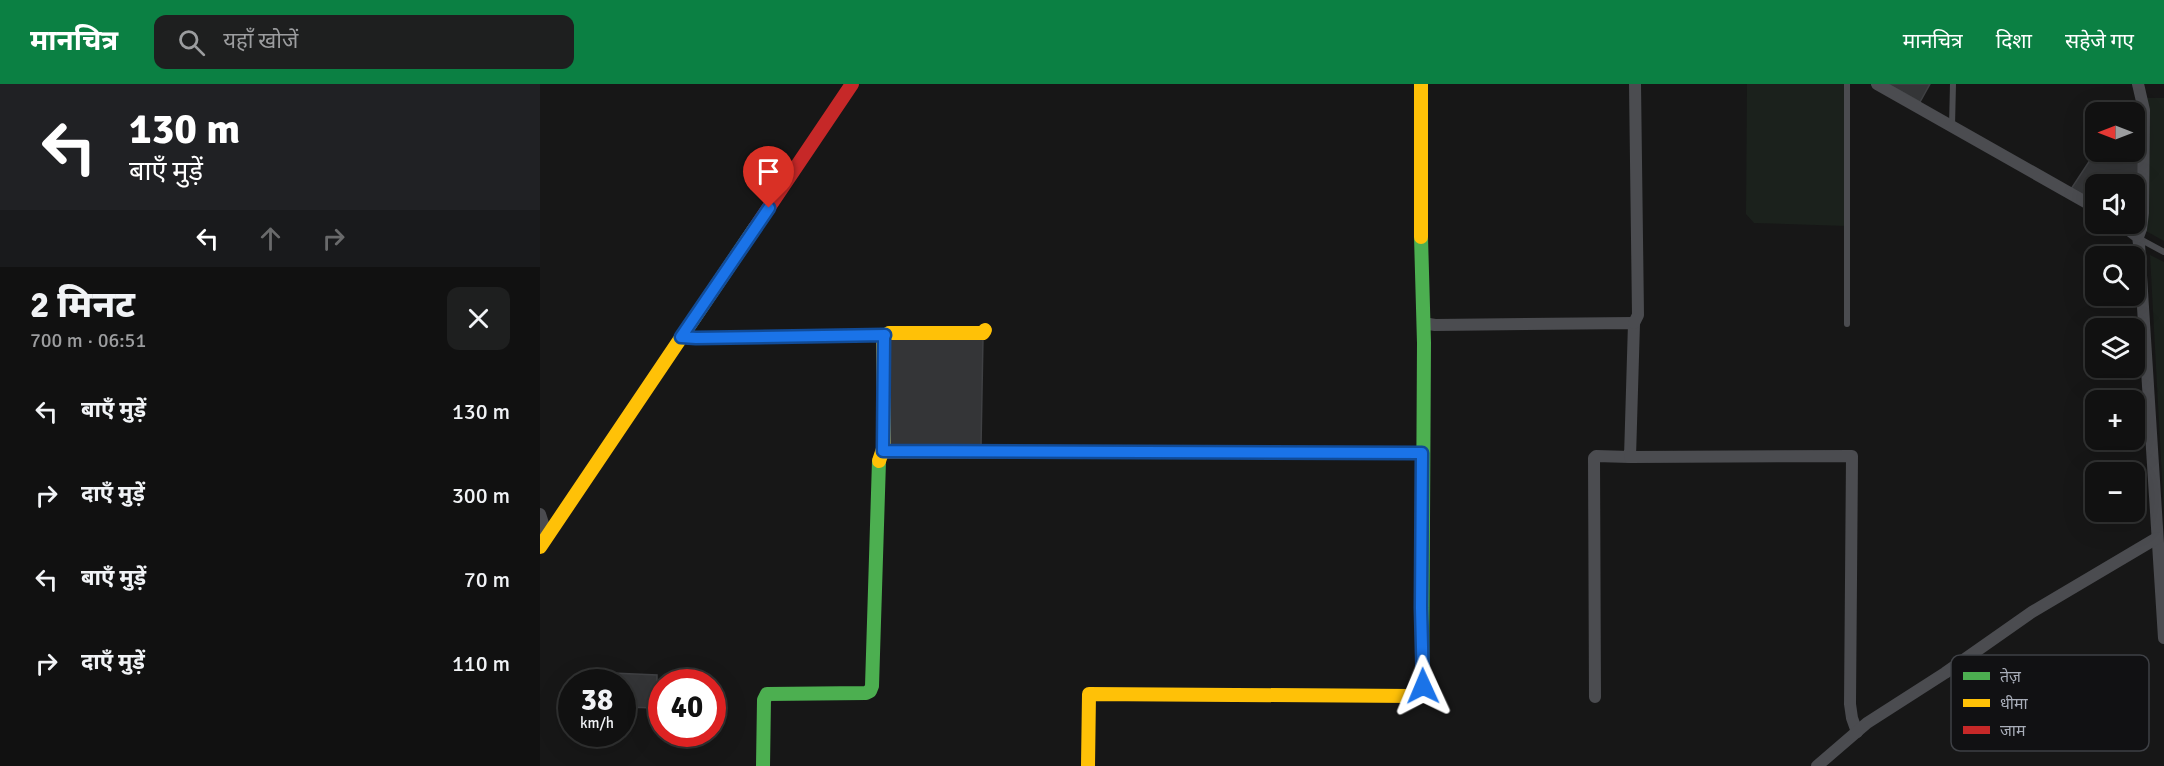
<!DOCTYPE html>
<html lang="hi">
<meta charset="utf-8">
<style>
:root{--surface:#111;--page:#1e1f1f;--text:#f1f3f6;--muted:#9c9d9f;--line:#303131;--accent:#0b8043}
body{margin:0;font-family:Signika,"Noto Sans Devanagari",sans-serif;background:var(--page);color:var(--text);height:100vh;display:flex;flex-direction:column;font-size:22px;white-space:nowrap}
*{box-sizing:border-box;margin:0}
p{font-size:20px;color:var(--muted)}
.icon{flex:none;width:33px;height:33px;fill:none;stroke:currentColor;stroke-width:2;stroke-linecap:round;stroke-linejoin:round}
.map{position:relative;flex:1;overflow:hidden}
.details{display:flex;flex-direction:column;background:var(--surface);width:540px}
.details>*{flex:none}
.top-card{background:#202124;color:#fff;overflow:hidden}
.needle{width:39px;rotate:270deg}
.controls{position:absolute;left:1545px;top:18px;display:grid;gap:12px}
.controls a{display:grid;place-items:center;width:60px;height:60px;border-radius:12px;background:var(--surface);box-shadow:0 6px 24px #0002,0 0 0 2px var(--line);font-size:30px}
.speed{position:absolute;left:18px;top:585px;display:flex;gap:12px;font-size:30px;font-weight:700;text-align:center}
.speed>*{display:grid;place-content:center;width:78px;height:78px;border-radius:50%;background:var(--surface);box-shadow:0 6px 24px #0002,0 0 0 2px var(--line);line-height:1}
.speed small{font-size:15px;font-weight:400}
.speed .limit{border:9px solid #d22;background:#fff;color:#111}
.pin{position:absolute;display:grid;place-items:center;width:51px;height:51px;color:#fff;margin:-62px -26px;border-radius:50% 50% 50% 0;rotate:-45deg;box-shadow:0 0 6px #0007}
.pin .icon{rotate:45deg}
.me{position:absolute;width:66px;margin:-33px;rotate:359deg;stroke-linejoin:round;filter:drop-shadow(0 0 4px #0008)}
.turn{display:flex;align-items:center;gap:21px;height:126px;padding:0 30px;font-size:27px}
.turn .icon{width:78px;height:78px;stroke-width:2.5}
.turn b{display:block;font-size:42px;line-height:51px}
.lanes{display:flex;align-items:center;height:57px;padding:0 30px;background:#0003;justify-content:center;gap:30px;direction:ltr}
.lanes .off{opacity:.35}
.round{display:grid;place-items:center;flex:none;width:63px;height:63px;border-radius:12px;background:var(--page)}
.head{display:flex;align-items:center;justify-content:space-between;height:102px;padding:0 30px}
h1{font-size:36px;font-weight:800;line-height:45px}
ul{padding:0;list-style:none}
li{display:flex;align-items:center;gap:18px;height:84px;padding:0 30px}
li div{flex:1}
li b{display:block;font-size:22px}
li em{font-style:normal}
header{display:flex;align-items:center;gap:36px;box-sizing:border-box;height:84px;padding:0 30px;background:var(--accent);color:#fff}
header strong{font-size:28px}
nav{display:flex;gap:33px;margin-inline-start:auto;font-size:21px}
.search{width:420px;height:54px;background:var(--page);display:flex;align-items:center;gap:15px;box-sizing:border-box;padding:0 21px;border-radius:12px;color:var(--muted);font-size:22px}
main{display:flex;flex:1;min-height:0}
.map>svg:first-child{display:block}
</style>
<header>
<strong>मानचित्र</strong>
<div class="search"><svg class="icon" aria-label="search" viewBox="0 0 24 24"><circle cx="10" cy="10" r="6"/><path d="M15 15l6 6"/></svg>यहाँ खोजें</div>
<nav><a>मानचित्र</a><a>दिशा</a><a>सहेजे गए</a></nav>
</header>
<main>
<section class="details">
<div class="top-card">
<div class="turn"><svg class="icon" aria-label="left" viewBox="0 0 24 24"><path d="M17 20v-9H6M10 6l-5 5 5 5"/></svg><div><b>130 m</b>बाएँ मुड़ें</div></div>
<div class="lanes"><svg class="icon" aria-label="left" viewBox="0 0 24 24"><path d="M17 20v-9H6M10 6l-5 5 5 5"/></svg><svg class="icon off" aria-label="ahead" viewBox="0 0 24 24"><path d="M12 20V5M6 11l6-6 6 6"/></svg><svg class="icon off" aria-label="right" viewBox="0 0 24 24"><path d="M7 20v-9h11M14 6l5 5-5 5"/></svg></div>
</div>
<div class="head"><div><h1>2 मिनट</h1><p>700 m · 06:51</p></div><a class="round"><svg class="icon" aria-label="close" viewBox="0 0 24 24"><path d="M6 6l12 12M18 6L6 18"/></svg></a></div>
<ul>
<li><svg class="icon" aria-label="left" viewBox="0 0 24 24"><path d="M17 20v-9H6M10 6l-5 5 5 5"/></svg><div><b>बाएँ मुड़ें</b></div><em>130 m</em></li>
<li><svg class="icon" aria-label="right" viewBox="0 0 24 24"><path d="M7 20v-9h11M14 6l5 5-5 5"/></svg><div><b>दाएँ मुड़ें</b></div><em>300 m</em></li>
<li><svg class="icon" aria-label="left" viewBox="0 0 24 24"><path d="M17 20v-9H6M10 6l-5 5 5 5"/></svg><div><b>बाएँ मुड़ें</b></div><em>70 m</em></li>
<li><svg class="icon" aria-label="right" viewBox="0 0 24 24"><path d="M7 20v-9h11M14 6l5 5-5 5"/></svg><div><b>दाएँ मुड़ें</b></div><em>110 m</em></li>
</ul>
</section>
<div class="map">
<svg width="1624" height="682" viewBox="0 0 1624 682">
<rect width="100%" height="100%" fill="#171717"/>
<g fill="#1b211c">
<path d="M1207,0H1305L1306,142L1214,139L1206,130Z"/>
<path d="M1605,14H1624V157L1606,147Z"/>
<path d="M1610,171L1624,178V431Z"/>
</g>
<g fill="#343537" stroke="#3f4043" stroke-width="1.5">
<path d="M1348,0H1390L1380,18Z"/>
<path d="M1583,24L1602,26L1601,73L1594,134V100H1556V119L1531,105L1556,67L1594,68V28H1580Z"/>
<path d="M443,253L441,363L348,364V255Z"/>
<path d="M72,589L117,591V624L82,623V598H71Z"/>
</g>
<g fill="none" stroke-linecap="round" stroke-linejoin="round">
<g stroke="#4b4c50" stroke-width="6">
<path d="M1412,42L1413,0"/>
<path d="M1598,154L1624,168"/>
<path d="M1307,240V0"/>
</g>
<g stroke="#4b4c50" stroke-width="12">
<path d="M1337,0L1556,124"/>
<path d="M1581,140L1598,153L1599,160L1624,554"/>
<path d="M1598,153L1601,145L1603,129L1604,26L1598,0"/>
<path d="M883,239L895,241L1094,239L1090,373L1056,372L1054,374L1055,613"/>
<path d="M1094,239L1098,231L1095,0"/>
<path d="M141,253L156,254L345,251"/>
<path d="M343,367L347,369H882"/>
<path d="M1090,373L1312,372L1310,620L1312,634L1317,648"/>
<path d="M0,430L7,452"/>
<path d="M1277,682L1327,639L1405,589L1492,528L1617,454"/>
</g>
<g stroke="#4caf50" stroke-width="14">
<path d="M874,612H882L884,259L881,153"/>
<path d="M223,682L224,616L227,610L326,609L330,607L332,602L339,377"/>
</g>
<g stroke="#ffc107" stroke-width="14">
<path d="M881,0V153"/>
<path d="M339,377L344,362L343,253L349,249H443L445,246"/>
<path d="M0,463L215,144"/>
<path d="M548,682L549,610L874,612"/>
</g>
<path stroke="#c62828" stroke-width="14" d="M215,144L312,0"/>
</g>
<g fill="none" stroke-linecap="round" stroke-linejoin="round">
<g stroke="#114b97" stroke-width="15">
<path id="route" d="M229,124L141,253L156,254L345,251L344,253L343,367L882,369L881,524L883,602"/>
</g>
<use href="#route" stroke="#1a73e8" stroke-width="10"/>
</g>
<rect x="1411" y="571" width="198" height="96" rx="9" fill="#111113" stroke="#3e4045" stroke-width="1.5"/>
<rect x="1423" y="588" width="27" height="8" fill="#4caf50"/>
<rect x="1423" y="615" width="27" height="8" fill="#ffc107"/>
<rect x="1423" y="642" width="27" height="8" fill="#c62828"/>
<g font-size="16" fill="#a8adb8">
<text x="1460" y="598">तेज़</text>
<text x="1460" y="625">धीमा</text>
<text x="1460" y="652">जाम</text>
</g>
</svg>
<div class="controls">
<a><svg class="needle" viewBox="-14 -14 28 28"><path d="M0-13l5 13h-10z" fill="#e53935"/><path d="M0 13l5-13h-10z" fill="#9c9d9f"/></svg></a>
<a><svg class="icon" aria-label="sound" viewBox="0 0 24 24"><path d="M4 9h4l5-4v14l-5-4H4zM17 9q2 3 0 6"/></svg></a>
<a><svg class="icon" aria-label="search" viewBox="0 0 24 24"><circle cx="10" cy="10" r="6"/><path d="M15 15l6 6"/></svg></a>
<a><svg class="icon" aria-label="layers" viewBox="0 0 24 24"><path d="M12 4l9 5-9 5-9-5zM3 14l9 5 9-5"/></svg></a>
<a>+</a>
<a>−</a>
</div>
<div class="speed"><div>38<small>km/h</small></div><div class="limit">40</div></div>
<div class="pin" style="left:229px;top:124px;background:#d93025"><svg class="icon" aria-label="arrive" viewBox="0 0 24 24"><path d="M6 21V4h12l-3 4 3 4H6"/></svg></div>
<svg class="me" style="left:883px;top:602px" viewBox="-20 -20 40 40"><path d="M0-17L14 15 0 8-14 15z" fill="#1a73e8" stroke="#fff" stroke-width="4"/></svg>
</div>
</main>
